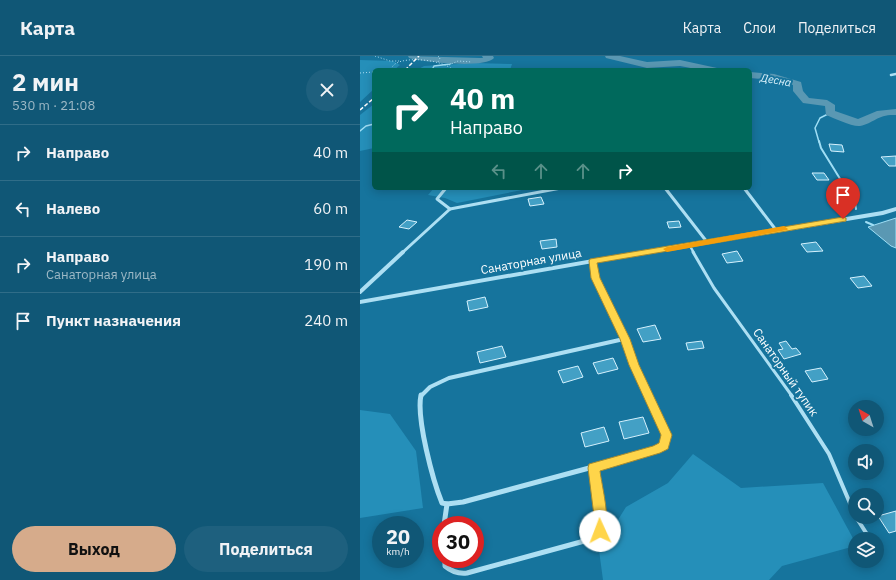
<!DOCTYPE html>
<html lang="ru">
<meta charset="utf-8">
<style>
:root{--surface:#105776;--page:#1e607e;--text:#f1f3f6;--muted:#9cb8c5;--line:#306d88;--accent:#d6ab8b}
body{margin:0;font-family:"IBM Plex Sans",sans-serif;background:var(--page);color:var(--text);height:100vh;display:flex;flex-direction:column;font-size:15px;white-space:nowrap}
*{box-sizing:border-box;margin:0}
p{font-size:13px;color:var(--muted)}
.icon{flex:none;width:22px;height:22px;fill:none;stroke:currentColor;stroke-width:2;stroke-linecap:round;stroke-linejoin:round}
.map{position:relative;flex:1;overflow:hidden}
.side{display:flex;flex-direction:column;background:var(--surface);width:360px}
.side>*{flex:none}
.banner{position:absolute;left:12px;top:12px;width:380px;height:122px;border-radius:6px;box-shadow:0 2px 10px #0003;background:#00695c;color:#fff;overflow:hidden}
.needle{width:26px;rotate:321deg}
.controls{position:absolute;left:488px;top:344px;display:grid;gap:8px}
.controls a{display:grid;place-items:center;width:36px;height:36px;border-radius:50%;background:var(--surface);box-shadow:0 2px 10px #0003;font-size:20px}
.speed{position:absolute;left:12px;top:460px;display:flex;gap:8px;font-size:20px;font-weight:700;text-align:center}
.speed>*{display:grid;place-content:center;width:52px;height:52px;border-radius:50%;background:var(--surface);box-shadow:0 2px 10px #0003;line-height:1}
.speed small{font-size:10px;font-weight:400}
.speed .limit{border:6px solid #d22;background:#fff;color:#111}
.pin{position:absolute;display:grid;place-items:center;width:34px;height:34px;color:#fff;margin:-41px -17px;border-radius:50% 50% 50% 0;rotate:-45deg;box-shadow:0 0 4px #0007}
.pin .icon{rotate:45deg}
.me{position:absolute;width:44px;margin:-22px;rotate:358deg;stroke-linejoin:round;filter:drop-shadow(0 0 3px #0008)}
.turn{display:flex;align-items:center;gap:14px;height:84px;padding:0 12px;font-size:18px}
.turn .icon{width:52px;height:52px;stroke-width:2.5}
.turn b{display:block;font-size:28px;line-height:34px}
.lanes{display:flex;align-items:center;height:38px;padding:0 12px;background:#0003;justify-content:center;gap:20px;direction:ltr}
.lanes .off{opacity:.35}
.round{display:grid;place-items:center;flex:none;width:42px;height:42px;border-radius:21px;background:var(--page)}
.head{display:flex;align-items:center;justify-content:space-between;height:68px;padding:0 12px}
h1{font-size:24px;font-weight:700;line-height:30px}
.primary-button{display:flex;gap:8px;margin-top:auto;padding:8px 12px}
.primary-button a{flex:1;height:46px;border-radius:24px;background:var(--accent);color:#111;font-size:16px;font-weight:700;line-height:46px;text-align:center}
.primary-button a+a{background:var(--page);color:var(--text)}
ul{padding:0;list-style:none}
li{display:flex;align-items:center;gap:12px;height:56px;padding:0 12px;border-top:1px solid var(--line)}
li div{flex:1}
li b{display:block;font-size:15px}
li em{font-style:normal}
header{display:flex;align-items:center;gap:24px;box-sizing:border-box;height:56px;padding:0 20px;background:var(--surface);border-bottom:1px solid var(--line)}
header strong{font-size:19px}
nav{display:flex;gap:22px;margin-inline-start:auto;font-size:14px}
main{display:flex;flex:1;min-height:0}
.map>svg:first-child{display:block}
</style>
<header>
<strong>Карта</strong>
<nav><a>Карта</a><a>Слои</a><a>Поделиться</a></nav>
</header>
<main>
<section class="side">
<div class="head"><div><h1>2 мин</h1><p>530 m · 21:08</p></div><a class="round"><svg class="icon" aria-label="close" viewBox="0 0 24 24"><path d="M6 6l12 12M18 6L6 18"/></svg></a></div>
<ul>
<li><svg class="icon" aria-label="right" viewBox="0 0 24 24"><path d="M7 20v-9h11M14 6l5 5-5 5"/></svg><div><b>Направо</b></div><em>40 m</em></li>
<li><svg class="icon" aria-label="left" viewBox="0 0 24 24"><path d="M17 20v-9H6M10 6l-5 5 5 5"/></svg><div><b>Налево</b></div><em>60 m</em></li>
<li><svg class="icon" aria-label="right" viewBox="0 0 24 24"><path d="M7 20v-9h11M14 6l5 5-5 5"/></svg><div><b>Направо</b><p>Санаторная улица</p></div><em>190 m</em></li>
<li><svg class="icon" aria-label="arrive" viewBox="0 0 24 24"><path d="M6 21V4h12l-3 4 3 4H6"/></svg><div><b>Пункт назначения</b></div><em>240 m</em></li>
</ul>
<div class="primary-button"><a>Выход</a><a>Поделиться</a></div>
</section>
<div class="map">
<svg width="536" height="524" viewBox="0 0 536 524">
<rect width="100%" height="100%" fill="#16749d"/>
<g fill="#258fb9">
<path d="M0,4L33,5L40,9L34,14H14V33L0,46Z"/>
<path d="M115,7L152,8L150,14H57L64,10Z"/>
<path d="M14,48V92L0,95V59Z"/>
<path d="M74,132H172L97,147L85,142L68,139Z"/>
<path d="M0,354L30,358L56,395L63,452L0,462Z"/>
<path d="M333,398L381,432L463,427L495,486V490L422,510L409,524H243L239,494L266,451L308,427Z"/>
</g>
<path fill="#5a98b3" stroke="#9fdef5" d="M536,162V192L531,190L508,171Z"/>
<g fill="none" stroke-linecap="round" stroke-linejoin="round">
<g stroke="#9fdef5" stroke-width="1.5">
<path d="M72,14L74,10L90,8L95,3"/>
<path d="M0,75L6,70L14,68"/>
<path d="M459,86L455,72L460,62L470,57"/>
</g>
<g stroke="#9fdef5" stroke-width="2">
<path d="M459,85L461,92L495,147L496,153"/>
<path d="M506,166L513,169"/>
</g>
<g fill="#5a98b3" fill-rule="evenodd">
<path d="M48,0L120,2H123L122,0H133L134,2C124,13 64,6 49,2Z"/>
<path d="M245,0H260L287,6L320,4L357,12L358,14H341L320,10L287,12L246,2Z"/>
<path d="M390,16L414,18L441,26L443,35L449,42L467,44L475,49V55L498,63L517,55L536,53V59C518,58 514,67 500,70C492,71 474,62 466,59L465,50L443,47L433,35V29L414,24L390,22Z"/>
</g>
</g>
<g fill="#43a0c5" stroke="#d5f1fd">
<path d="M469,88L482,89L484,96L471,95Z"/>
<path d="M536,100V110H529L521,101Z"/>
<path d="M452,117H464L469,124H457Z"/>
<path d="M181,141L184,148L170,150L168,143Z"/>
<path d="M47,164L57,166L49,173L39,171Z"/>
<path d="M319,165L321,171L309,172L307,166Z"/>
<path d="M196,183L197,191L182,193L180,185Z"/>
<path d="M456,186L463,195L447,196L441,188Z"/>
<path d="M377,195L383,205L367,207L362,198Z"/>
<path d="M504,220L512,230L498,232L490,222Z"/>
<path d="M125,241L128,251L109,255L107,245Z"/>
<path d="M295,269L301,283L283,286L277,273Z"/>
<path d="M342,285L344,292L328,294L326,287Z"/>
<path d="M426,285L432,293L436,292L441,298L424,303L418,294L423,293L419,287Z"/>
<path d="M142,290L146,301L120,307L117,296Z"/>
<path d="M253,302L258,313L238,318L233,307Z"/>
<path d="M218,310L223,321L203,327L198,315Z"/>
<path d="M461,312L468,323L452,326L445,315Z"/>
<path d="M283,361L289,377L264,383L259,366Z"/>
<path d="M244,371L249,385L225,391L221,377Z"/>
<path d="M536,455V475L529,477L518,460Z"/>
</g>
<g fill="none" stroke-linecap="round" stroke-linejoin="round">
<g stroke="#addff3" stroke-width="1" stroke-dasharray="1 2" stroke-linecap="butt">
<path d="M15,0L30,5H39"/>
<path d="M78,0L80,2L78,6"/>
<path d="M89,9L98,5L112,6"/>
<path d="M28,14C32,13 32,10 35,8C47,0 81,4 92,13L91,14"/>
<path d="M0,17L14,16"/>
</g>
<path stroke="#addff3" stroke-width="2.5" d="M330,190L334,197"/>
<path stroke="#addff3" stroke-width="3" d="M333,196L354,232L432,340"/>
<g stroke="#addff3" stroke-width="4">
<path d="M431,339L469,398L495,459"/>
<path d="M496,461L510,483"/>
<path d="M517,490L519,491"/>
</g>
<path stroke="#addff3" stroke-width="2.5" d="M531,19L536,18"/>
<g stroke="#addff3" stroke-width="3">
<path d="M86,132L77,143L90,153"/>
<path d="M305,132L347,186"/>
<path d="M384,132L416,174"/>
<path d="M42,197L90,153L201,132"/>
</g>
<g stroke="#addff3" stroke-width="4">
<path d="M233,205L236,221L264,283"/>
<path d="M0,236L43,196"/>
<path d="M264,283L289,340"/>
<path d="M61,340L70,331L89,322L264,283"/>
</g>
<g stroke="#addff3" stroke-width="5">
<path d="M61,339C56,362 73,425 82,447L87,448L103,446L296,394L304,390L307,379L289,339"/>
<path d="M84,469L87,448"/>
<path d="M85,503V510C92,516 98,518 107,517L228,484L240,475L234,412"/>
</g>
<path fill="#addff3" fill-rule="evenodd" d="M536,151V155L523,159L233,207L0,248V244L233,203L522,155Z"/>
<g stroke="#fff" stroke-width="1.5" stroke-dasharray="4 2" stroke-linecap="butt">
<path d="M45,14L59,0"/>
<path d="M0,54L14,42"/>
</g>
</g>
<path fill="#ffd54a" stroke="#a68a30" d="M483,161L486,162V165L237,207L240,222L270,283L279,309L312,379L308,393L300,397L240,415C242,431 251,464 244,479L240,481L235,479L233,475L234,460L228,412L229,408L293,390L299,387L301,379L269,309L260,283L231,222L229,205L230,203Z"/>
<path fill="#f59e0b" d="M424,170L428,173L427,174L307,196L303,193L307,191Z"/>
<g text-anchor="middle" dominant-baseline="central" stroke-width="4" stroke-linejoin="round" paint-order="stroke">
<g font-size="11" font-style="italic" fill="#dcf3fc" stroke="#16749d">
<text transform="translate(416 24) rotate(10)">Десна</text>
</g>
<g font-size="12" fill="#fff" stroke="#16749d">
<text transform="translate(171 205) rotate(-10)">Санаторная улица</text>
<text transform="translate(426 316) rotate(55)">Санаторный тупик</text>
</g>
</g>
</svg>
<div class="controls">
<a><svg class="needle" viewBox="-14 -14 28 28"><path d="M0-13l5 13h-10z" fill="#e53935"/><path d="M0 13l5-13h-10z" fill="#9cb8c5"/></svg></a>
<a><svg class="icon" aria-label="sound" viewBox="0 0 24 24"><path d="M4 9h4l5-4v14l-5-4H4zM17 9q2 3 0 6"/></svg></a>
<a><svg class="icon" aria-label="search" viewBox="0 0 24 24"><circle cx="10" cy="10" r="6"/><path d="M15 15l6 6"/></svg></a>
<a><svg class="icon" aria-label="layers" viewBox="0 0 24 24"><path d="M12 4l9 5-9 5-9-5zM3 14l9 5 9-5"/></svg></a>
</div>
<div class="speed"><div>20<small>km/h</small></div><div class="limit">30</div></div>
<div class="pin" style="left:483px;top:163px;background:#d93025"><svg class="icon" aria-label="arrive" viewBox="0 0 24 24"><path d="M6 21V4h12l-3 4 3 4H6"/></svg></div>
<svg class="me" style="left:240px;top:475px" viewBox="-20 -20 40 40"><circle r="19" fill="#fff"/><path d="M0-13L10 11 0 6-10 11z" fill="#ffd54a"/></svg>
<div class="banner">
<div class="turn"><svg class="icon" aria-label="right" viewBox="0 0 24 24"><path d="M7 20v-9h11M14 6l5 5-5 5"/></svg><div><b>40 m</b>Направо</div></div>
<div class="lanes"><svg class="icon off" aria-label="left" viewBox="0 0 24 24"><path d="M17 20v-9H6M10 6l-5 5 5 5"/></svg><svg class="icon off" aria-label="ahead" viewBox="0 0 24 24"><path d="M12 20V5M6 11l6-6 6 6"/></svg><svg class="icon off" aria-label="ahead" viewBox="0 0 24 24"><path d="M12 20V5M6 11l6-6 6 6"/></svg><svg class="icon" aria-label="right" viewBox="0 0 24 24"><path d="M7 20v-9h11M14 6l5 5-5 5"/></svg></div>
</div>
</div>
</main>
